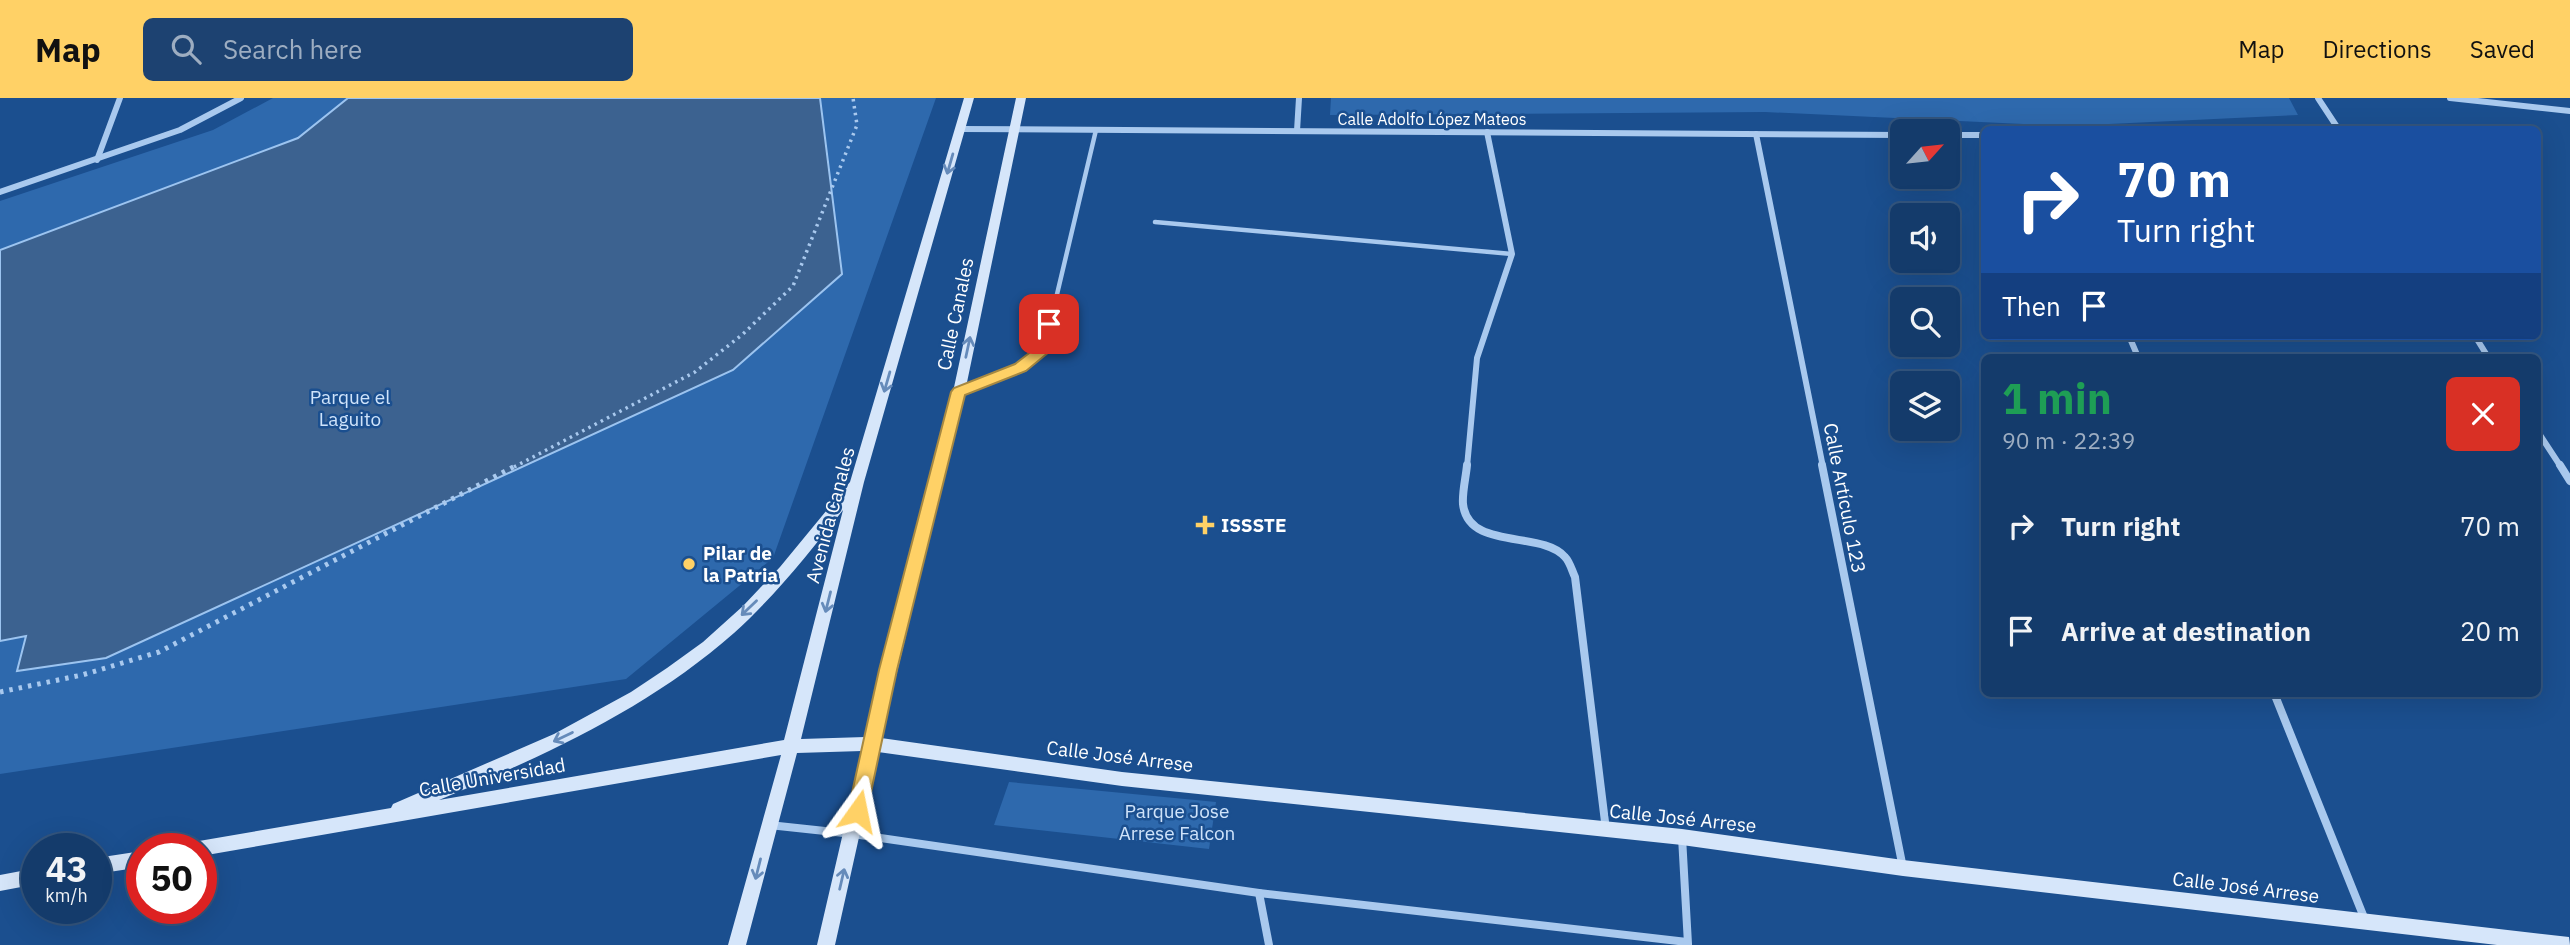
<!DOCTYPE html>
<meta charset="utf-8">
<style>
:root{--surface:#143b6b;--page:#1d4271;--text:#f1f3f6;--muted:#9dadc1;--line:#33557e;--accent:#ffd166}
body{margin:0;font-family:"IBM Plex Sans",sans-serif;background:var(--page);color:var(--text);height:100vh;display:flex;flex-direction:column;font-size:26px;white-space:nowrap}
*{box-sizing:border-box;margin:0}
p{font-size:23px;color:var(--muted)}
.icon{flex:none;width:38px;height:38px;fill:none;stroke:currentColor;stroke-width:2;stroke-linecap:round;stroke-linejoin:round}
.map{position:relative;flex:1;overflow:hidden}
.panel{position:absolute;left:1981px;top:256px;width:560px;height:343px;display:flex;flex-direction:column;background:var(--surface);border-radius:10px;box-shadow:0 7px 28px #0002,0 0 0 2px var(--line)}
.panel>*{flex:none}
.hud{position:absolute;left:1981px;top:28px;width:560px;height:214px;border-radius:10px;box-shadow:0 7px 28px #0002,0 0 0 2px var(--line);background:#1a4fa0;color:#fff;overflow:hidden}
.needle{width:46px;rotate:63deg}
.fabs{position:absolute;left:1890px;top:21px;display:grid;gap:14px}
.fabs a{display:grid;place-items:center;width:70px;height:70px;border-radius:10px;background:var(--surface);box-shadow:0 7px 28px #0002,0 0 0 2px var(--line);font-size:35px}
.speed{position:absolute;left:21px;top:735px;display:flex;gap:14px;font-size:35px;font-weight:700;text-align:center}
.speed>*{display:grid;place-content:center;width:91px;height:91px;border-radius:50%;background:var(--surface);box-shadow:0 7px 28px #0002,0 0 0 2px var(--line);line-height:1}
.speed small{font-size:18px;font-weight:400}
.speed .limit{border:10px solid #d22;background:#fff;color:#111}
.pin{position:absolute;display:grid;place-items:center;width:60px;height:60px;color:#fff;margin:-30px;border-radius:14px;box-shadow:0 4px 10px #0006}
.me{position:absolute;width:77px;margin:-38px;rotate:12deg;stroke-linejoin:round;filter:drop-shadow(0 0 5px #0008)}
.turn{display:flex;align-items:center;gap:24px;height:147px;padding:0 21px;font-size:32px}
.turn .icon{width:91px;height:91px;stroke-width:2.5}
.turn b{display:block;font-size:49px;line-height:60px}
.then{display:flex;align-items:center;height:66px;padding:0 21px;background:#0003;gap:14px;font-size:26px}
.round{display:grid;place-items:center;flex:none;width:74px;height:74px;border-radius:10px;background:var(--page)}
.overview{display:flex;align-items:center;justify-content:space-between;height:119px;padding:0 21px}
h1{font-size:42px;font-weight:700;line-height:52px;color:#1e9e55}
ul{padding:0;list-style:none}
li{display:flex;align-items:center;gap:21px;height:105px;padding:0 21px}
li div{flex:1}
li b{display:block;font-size:26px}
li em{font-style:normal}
header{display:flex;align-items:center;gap:42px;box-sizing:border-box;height:98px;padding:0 35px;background:var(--accent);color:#111}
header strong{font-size:33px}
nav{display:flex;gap:38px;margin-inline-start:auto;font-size:24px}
.search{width:490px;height:63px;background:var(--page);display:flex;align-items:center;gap:18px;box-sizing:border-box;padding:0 24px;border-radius:10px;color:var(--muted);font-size:26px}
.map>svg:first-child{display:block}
</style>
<header>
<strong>Map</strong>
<div class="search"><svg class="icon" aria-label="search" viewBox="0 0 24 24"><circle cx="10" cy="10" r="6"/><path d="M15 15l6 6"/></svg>Search here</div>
<nav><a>Map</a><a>Directions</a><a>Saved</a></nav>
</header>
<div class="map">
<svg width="2570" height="847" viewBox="0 0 2570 847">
<rect width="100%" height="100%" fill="#1b4f8f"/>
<g fill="#2e69ad">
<path d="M273,0H936L773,460L626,581L0,676V103L213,32Z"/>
<path d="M1331,0H2289L2298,17L2067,28L1765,14L1330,17Z"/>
<path d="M1009,684L1216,704L1209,751L994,727Z"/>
</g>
<path fill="#3c6290" stroke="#9cc4f0" stroke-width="2" d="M348,0H820L842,176L733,272L106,560L17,573L26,538L0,543V152L298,40Z"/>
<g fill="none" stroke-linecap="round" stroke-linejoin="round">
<path stroke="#a9c9ee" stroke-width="3.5" stroke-dasharray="2.5 4.5" stroke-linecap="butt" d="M514,369L695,274L743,236L793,188L857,27L853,0"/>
<path stroke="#a9c9ee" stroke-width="5" stroke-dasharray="3.5 6" stroke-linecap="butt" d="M0,594L82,577L159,554L517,367"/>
<g stroke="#a9c9ee" stroke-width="4.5">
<path d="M1155,124L1512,156"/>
<path d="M961,293L1021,270L1044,251L1096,32"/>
</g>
<g stroke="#a9c9ee" stroke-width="6">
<path d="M2318,0L2339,32"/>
<path d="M2450,0L2570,13"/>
<path d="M961,31L1902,37"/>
<path d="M1297,33L1299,0"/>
<path d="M1756,36L1823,369"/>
<path d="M1948,37H1984"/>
<path d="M97,62L120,0"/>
<path d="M0,94L180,32L241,0"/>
<path d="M2129,238L2138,259"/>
<path d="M2475,238L2488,259"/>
<path d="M2538,334L2561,369"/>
<path d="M1467,369L1477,260L1512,156L1487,34"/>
</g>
<g stroke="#a9c9ee" stroke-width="8">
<path d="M1467,367C1466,379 1462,394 1463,406C1468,453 1542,432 1565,459C1570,464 1572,473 1575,479L1606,732"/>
<path d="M1822,367L1903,770"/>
<path d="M2560,367L2570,383"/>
<path d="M2274,595L2365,822"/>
<path d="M769,727L853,736L1259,795L1687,844"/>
<path d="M1682,739L1688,846"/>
<path d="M1259,795L1269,847"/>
</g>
<g fill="#d6e6fa" fill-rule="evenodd">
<path d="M964,0H974L864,384L801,641L865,639L953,294L1016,0H1026L965,294L881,640L1122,674L1682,731L1903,762L2569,839L2570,847H2497L1903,778L1682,747L1122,688L878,654L835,847H817L862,653L797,655L746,847H728L781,657L201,758V751H191L193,746L199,743L391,710L393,706L554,636L631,594L667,570L703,544L743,508L780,469L850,384ZM843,412L784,642L439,702C543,658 648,611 734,535C775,498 809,455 843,412Z"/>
<path d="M142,753V769L96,776V760Z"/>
<path d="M37,770V786L0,793V777Z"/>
</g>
</g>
<defs><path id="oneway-shaft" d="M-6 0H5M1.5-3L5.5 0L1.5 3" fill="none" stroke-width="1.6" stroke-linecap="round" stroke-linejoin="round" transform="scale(1.75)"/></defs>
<g stroke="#668bba">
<use href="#oneway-shaft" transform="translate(950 66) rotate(106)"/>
<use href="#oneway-shaft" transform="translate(968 249) rotate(-78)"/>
<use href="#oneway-shaft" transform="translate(887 284) rotate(106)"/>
<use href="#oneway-shaft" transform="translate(828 504) rotate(104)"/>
<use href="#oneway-shaft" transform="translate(749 510) rotate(136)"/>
<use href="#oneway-shaft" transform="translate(563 639) rotate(154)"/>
<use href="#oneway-shaft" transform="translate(758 771) rotate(104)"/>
<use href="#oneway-shaft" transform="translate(842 781) rotate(-77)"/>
</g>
<path fill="#ffd166" stroke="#a68842" stroke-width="2" d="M1049,222L1056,226L1049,254L1026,273L965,297L897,572L867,713L864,719L858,722L851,719L848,713L879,572L951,294L954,290L1015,266L1037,249L1042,226Z"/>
<g fill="#ffd166" stroke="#1b4f8f" stroke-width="2.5">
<path d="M1201.5 416.5h7v7h7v7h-7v7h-7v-7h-7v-7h7z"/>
<circle cx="689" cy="466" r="7"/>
</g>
<g text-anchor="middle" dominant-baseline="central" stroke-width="5" stroke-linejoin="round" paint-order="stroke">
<g font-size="16" fill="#fff" stroke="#1b4f8f">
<text x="1432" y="21">Calle Adolfo López Mateos</text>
</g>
<g font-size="19" fill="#fff" stroke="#1b4f8f">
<text transform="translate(955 216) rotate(-78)">Calle Canales</text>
<text transform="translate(1845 400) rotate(79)">Calle Artículo 123</text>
<text transform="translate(830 417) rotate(-75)">Avenida Canales</text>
<text transform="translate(1120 658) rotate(7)">Calle José Arrese</text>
<text transform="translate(492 679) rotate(-10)">Calle Universidad</text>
<text transform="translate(1683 720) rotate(6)">Calle José Arrese</text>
<text transform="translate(2246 789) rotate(7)">Calle José Arrese</text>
</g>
<g font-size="19" fill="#cfe3fa" stroke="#1b4f8f">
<text x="350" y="299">Parque el<tspan x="350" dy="22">Laguito</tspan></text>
<text x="1177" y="713">Parque Jose<tspan x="1177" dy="22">Arrese Falcon</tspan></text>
</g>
<g font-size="19" font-weight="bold" fill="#fff" stroke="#1b4f8f" text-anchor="start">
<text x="1221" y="427">ISSSTE</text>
<text x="703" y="455">Pilar de<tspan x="703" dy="22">la Patria</tspan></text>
</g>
</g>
</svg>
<div class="fabs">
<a><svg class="needle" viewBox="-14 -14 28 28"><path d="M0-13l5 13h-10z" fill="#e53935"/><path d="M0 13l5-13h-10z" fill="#9dadc1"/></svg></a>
<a><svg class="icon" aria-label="sound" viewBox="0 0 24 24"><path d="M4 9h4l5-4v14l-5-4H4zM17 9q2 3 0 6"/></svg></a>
<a><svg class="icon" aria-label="search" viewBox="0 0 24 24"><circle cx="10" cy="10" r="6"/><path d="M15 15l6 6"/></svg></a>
<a><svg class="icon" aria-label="layers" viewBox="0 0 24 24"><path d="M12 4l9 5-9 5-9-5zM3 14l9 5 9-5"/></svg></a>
</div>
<div class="speed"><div>43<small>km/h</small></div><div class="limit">50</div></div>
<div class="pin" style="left:1049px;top:226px;background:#d93025"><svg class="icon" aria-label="arrive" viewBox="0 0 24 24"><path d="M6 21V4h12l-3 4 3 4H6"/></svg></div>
<svg class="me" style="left:858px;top:713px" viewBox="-20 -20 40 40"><path d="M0-17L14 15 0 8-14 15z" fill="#ffd166" stroke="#fff" stroke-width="4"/></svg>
<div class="hud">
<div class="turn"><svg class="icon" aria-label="right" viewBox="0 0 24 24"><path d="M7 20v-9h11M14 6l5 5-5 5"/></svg><div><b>70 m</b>Turn right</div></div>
<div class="then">Then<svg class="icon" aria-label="arrive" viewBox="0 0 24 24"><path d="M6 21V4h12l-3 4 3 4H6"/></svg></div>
</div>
<section class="panel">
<div class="overview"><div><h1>1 min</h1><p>90 m · 22:39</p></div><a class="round" style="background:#d93025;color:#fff"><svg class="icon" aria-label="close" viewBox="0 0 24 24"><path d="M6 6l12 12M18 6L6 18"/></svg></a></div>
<ul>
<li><svg class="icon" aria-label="right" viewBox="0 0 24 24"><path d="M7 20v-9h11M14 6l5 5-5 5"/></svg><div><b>Turn right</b></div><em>70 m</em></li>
<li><svg class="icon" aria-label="arrive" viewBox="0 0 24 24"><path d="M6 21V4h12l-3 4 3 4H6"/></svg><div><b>Arrive at destination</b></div><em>20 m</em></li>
</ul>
</section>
</div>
